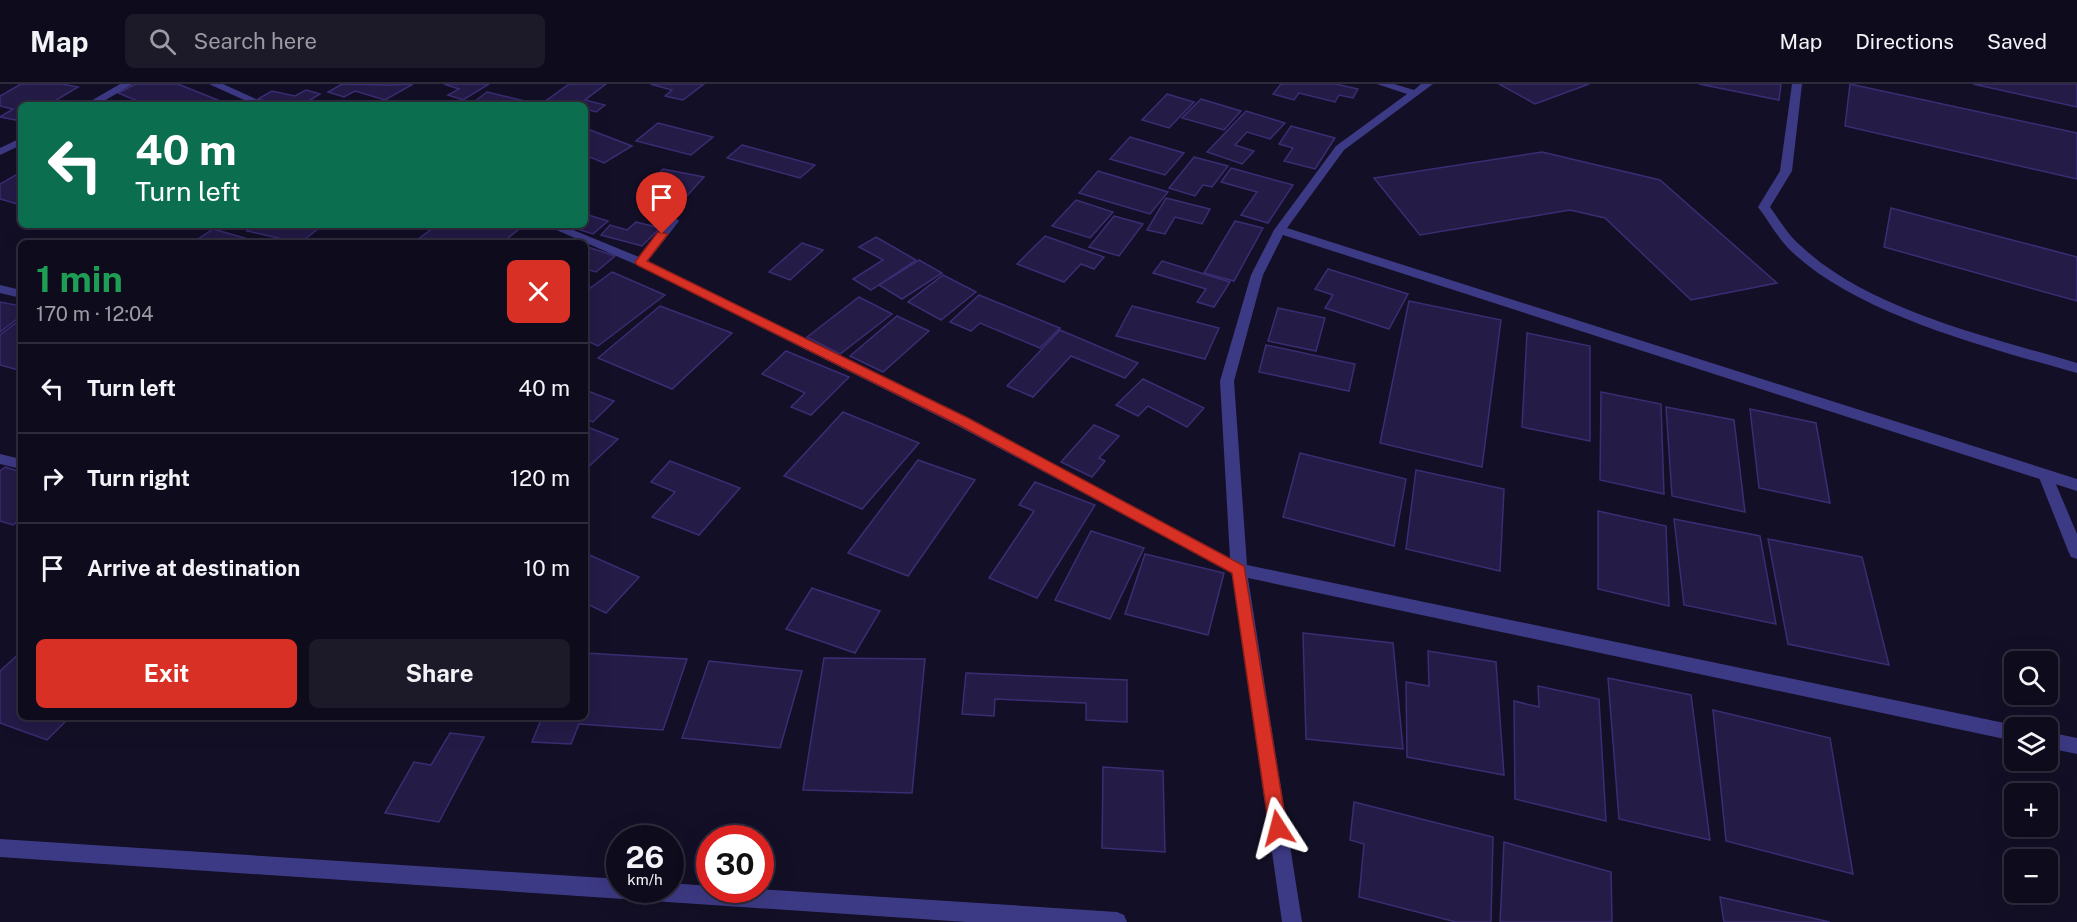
<!DOCTYPE html>
<meta charset="utf-8">
<style>
:root{--surface:#0e0b1c;--page:#1c1929;--text:#f1f3f6;--muted:#9b9ba3;--line:#2e2b3b;--accent:#d93025}
body{margin:0;font-family:"Public Sans",sans-serif;background:var(--page);color:var(--text);height:100vh;display:flex;flex-direction:column;font-size:22px;white-space:nowrap}
*{box-sizing:border-box;margin:0}
p{font-size:20px;color:var(--muted)}
.icon{flex:none;width:33px;height:33px;fill:none;stroke:currentColor;stroke-width:2;stroke-linecap:round;stroke-linejoin:round}
.map{position:relative;flex:1;overflow:hidden}
.side{position:absolute;left:18px;top:156px;width:570px;height:480px;display:flex;flex-direction:column;background:var(--surface);border-radius:9px;box-shadow:0 6px 24px #0002,0 0 0 2px var(--line)}
.side>*{flex:none}
.top-card{position:absolute;left:18px;top:18px;width:570px;height:126px;border-radius:9px;box-shadow:0 6px 24px #0002,0 0 0 2px var(--line);background:#0b6e4f;color:#fff;overflow:hidden}
.controls{position:absolute;left:2004px;top:567px;display:grid;gap:12px}
.controls a{display:grid;place-items:center;width:54px;height:54px;border-radius:9px;background:var(--surface);box-shadow:0 6px 24px #0002,0 0 0 2px var(--line);font-size:30px}
.speed{position:absolute;left:606px;top:741px;display:flex;gap:12px;font-size:30px;font-weight:700;text-align:center}
.speed>*{display:grid;place-content:center;width:78px;height:78px;border-radius:50%;background:var(--surface);box-shadow:0 6px 24px #0002,0 0 0 2px var(--line);line-height:1}
.speed small{font-size:15px;font-weight:400}
.speed .limit{border:9px solid #d22;background:#fff;color:#111}
.pin{position:absolute;display:grid;place-items:center;width:51px;height:51px;color:#fff;margin:-62px -26px;border-radius:50% 50% 50% 0;rotate:-45deg;box-shadow:0 0 6px #0007}
.pin .icon{rotate:45deg}
.me{position:absolute;width:66px;margin:-33px;rotate:351deg;stroke-linejoin:round;filter:drop-shadow(0 0 4px #0008)}
.turn{display:flex;align-items:center;gap:21px;height:126px;padding:0 18px;font-size:27px}
.turn .icon{width:78px;height:78px;stroke-width:2.5}
.turn b{display:block;font-size:42px;line-height:51px}
.round{display:grid;place-items:center;flex:none;width:63px;height:63px;border-radius:9px;background:var(--page)}
.summary{display:flex;align-items:center;justify-content:space-between;height:102px;padding:0 18px}
h1{font-size:36px;font-weight:700;line-height:45px;color:#1e9e55}
.button{display:flex;gap:12px;margin-top:auto;padding:12px 18px}
.button a{flex:1;height:69px;border-radius:9px;background:var(--accent);color:#fff;font-size:24px;font-weight:700;line-height:69px;text-align:center}
.button a+a{background:var(--page);color:var(--text)}
ul{padding:0;list-style:none}
li{display:flex;align-items:center;gap:18px;height:90px;padding:0 18px;border-top:2px solid var(--line)}
li div{flex:1}
li b{display:block;font-size:22px}
li em{font-style:normal}
header{display:flex;align-items:center;gap:36px;box-sizing:border-box;height:84px;padding:0 30px;background:var(--surface);border-bottom:2px solid var(--line)}
header strong{font-size:28px}
nav{display:flex;gap:33px;margin-inline-start:auto;font-size:21px}
.search{width:420px;height:54px;background:var(--page);display:flex;align-items:center;gap:15px;box-sizing:border-box;padding:0 21px;border-radius:9px;color:var(--muted);font-size:22px}
.map>svg:first-child{display:block}
</style>
<header>
<strong>Map</strong>
<div class="search"><svg class="icon" aria-label="search" viewBox="0 0 24 24"><circle cx="10" cy="10" r="6"/><path d="M15 15l6 6"/></svg>Search here</div>
<nav><a>Map</a><a>Directions</a><a>Saved</a></nav>
</header>
<div class="map">
<svg width="2077" height="838" viewBox="0 0 2077 838">
<rect width="100%" height="100%" fill="#130f26"/>
<g fill="#241b47" stroke="#3b2d73" stroke-width="1.5">
<path d="M21,0H62L78,3L48,21H21V37L0,33L13,25L0,22V12Z"/>
<path d="M136,0H178L230,21H147L118,9Z"/>
<path d="M342,0L390,1L413,0L385,16L355,7L344,13L328,8Z"/>
<path d="M444,0H489L463,16L448,11L459,5Z"/>
<path d="M569,0H606L585,16L605,21L596,28L585,25V21H568L547,16Z"/>
<path d="M650,0H704L683,16L665,12L672,6Z"/>
<path d="M1281,0H1336L1358,5L1353,14L1339,11L1335,18L1299,9L1294,16L1273,10Z"/>
<path d="M1499,0H1589L1535,20Z"/>
<path d="M1699,0H1781L1779,16Z"/>
<path d="M1850,0L2077,49V95L1845,42Z"/>
<path d="M1973,0H2077V23Z"/>
<path d="M306,6L320,10L302,21H279L258,15L272,7L295,12Z"/>
<path d="M487,8L537,20L470,21Z"/>
<path d="M1167,10L1194,18L1169,44L1142,36Z"/>
<path d="M1201,15L1241,27L1224,46L1182,34Z"/>
<path d="M1246,27L1285,39L1270,55L1247,48L1235,61L1254,67L1242,80L1207,68Z"/>
<path d="M658,39L713,53L691,71L636,57Z"/>
<path d="M1291,42L1335,54L1315,85L1284,77L1293,64L1279,60Z"/>
<path d="M585,44L632,62L604,79L585,71Z"/>
<path d="M1130,53L1184,69L1165,91L1110,75Z"/>
<path d="M742,61L815,81L800,94L727,74Z"/>
<path d="M1542,68L1660,96L1777,199L1691,216L1605,134L1570,126L1420,151L1374,94Z"/>
<path d="M1194,73L1228,82L1212,103L1203,101L1195,112L1169,104Z"/>
<path d="M1231,84L1293,101L1268,139L1241,131L1257,108L1221,98Z"/>
<path d="M663,85L704,93L674,126L646,121L655,111L642,108Z"/>
<path d="M1098,87L1168,108L1150,130L1079,109Z"/>
<path d="M21,88V121L0,115V100Z"/>
<path d="M1166,114L1210,125L1202,140L1175,133L1165,150L1147,146Z"/>
<path d="M1076,116L1113,128L1090,154L1052,142Z"/>
<path d="M1891,124L2077,173V217L1884,163Z"/>
<path d="M585,130L608,137L593,150L565,141H585Z"/>
<path d="M1114,132L1143,140L1119,172L1089,163Z"/>
<path d="M1235,137L1263,144L1234,197L1204,189Z"/>
<path d="M636,138L660,144L642,162L601,151L610,141L627,146Z"/>
<path d="M255,141H323L300,159L247,147Z"/>
<path d="M437,141H524L502,159H413Z"/>
<path d="M213,145L262,159L195,157Z"/>
<path d="M1045,152L1104,173L1094,185L1081,180L1064,198L1017,180Z"/>
<path d="M876,153L916,176L871,206L853,195L883,176L859,163Z"/>
<path d="M802,159L823,166L790,196L769,188Z"/>
<path d="M585,162L615,172L596,188L585,185Z"/>
<path d="M919,176L942,189L902,215L879,201Z"/>
<path d="M1162,177L1230,198L1214,223L1197,218L1206,205L1153,189Z"/>
<path d="M1328,185L1408,210L1389,245L1325,224L1333,211L1315,205Z"/>
<path d="M612,188L665,211L598,262L585,256V208Z"/>
<path d="M943,191L976,208L941,236L908,218Z"/>
<path d="M979,211L1060,244L1040,264L980,239L971,247L950,238Z"/>
<path d="M859,213L892,230L840,270L807,253Z"/>
<path d="M1409,217L1501,236L1482,383L1380,359Z"/>
<path d="M0,218L21,222V232L0,248Z"/>
<path d="M660,222L732,249L672,305L598,274Z"/>
<path d="M1132,222L1219,244L1205,275L1116,252Z"/>
<path d="M1278,224L1325,234L1316,267L1268,257Z"/>
<path d="M897,232L929,247L883,288L850,272Z"/>
<path d="M21,235V284L18,286L0,281V251Z"/>
<path d="M1060,246L1138,279L1125,294L1071,272L1033,313L1007,302Z"/>
<path d="M1527,249L1590,262V357L1522,343Z"/>
<path d="M1266,261L1355,280L1349,307L1259,288Z"/>
<path d="M786,267L849,293L811,331L791,323L805,309L762,290Z"/>
<path d="M1143,295L1204,324L1187,343L1148,322L1138,332L1116,321Z"/>
<path d="M585,306L614,317L593,338L585,335Z"/>
<path d="M1601,308L1661,320L1664,410L1600,396Z"/>
<path d="M1666,323L1734,336L1745,428L1672,412Z"/>
<path d="M1750,325L1816,339L1830,419L1759,404Z"/>
<path d="M843,328L919,359L862,425L784,392Z"/>
<path d="M1094,341L1119,352L1099,374L1105,377L1092,393L1061,378Z"/>
<path d="M585,342L618,355L585,386Z"/>
<path d="M1300,369L1406,395L1394,462L1283,433Z"/>
<path d="M918,376L975,396L908,492L848,469Z"/>
<path d="M670,377L740,404L699,451L652,433L675,408L651,398Z"/>
<path d="M5,383L21,388V435L13,441L0,437V387Z"/>
<path d="M1416,386L1504,405L1500,487L1406,465Z"/>
<path d="M1035,398L1095,421L1037,514L989,494L1034,427L1019,421Z"/>
<path d="M1598,427L1666,442L1669,522L1598,505Z"/>
<path d="M1674,435L1760,452L1776,540L1684,521Z"/>
<path d="M1091,447L1144,464L1110,535L1055,516Z"/>
<path d="M1768,455L1862,473L1889,581L1788,560Z"/>
<path d="M585,469L639,493L606,529L585,519Z"/>
<path d="M1145,470L1224,489L1208,551L1125,530Z"/>
<path d="M812,504L880,527L855,569L786,545Z"/>
<path d="M1303,549L1393,559L1403,665L1306,655Z"/>
<path d="M1428,567L1496,578L1504,691L1407,673L1406,598L1429,602Z"/>
<path d="M21,568V633H70L47,656L0,639V587Z"/>
<path d="M585,569L687,575L663,646L579,640L571,660L532,658L542,633H585Z"/>
<path d="M824,574L925,575L912,709L803,706Z"/>
<path d="M709,577L802,587L780,664L682,654Z"/>
<path d="M966,589L1127,596V638L1086,636V619L995,615L994,632L962,630Z"/>
<path d="M1608,594L1691,611L1710,756L1619,735Z"/>
<path d="M1538,602L1599,615L1606,737L1515,715L1514,617L1539,623Z"/>
<path d="M1713,626L1830,654L1853,790L1726,757Z"/>
<path d="M450,649L484,653L439,738L385,729L414,678L431,681Z"/>
<path d="M1103,683L1163,687L1165,768L1102,764Z"/>
<path d="M1354,718L1493,753L1491,838H1456L1359,813L1364,760L1350,756Z"/>
<path d="M1504,758L1611,788L1612,838H1500Z"/>
<path d="M1720,813L1830,838H1724Z"/>
</g>
<g fill="none" stroke-linecap="round" stroke-linejoin="round">
<g fill="#3d3a85" fill-rule="evenodd">
<path d="M1792,0H1802L1792,87L1770,123C1780,137 1788,151 1801,162C1869,226 1989,253 2077,279V289C1989,264 1858,231 1791,167C1778,154 1769,138 1758,123L1780,87Z"/>
<path d="M2045,386L2052,391L2077,450V475L2071,473L2069,469L2038,391Z"/>
</g>
<g fill="#3d3a85" fill-rule="evenodd">
<path d="M120,0H133L97,21H84Z"/>
<path d="M209,0H223L269,21H255Z"/>
<path d="M1377,0H1394L1414,6L1421,0H1433L1344,66L1287,144L2077,395V407L1283,151L1263,191L1234,297L1247,481L2014,641L2020,644H2014V657L1248,494L1302,838H1282L1232,489L958,342L637,181L545,141H561L639,173L669,135H677L679,137L648,177L968,334L1230,474L1220,297L1251,191L1274,146L1336,62L1407,10Z"/>
<path d="M21,54V61L0,71V64Z"/>
<path d="M0,201L21,206V214L0,209Z"/>
<path d="M0,370L21,375V385L0,380Z"/>
<path d="M2048,648L2077,654V670L2048,664Z"/>
<path d="M0,755L620,795V806H670V799L710,802V806L760,805L1117,828L1124,831L1127,838H966L0,773Z"/>
</g>
</g>
<path fill="#d93025" stroke="#8d1f18" stroke-width="1.5" d="M658,148L668,150L647,177L968,334L1244,482L1287,744L1284,750L1278,752L1272,750L1269,744L1232,489L959,341L637,181L635,178Z"/>
</svg>
<div class="controls">
<a><svg class="icon" aria-label="search" viewBox="0 0 24 24"><circle cx="10" cy="10" r="6"/><path d="M15 15l6 6"/></svg></a>
<a><svg class="icon" aria-label="layers" viewBox="0 0 24 24"><path d="M12 4l9 5-9 5-9-5zM3 14l9 5 9-5"/></svg></a>
<a>+</a>
<a>−</a>
</div>
<div class="speed"><div>26<small>km/h</small></div><div class="limit">30</div></div>
<div class="pin" style="left:662px;top:150px;background:#d93025"><svg class="icon" aria-label="arrive" viewBox="0 0 24 24"><path d="M6 21V4h12l-3 4 3 4H6"/></svg></div>
<svg class="me" style="left:1278px;top:744px" viewBox="-20 -20 40 40"><path d="M0-17L14 15 0 8-14 15z" fill="#d93025" stroke="#fff" stroke-width="4"/></svg>
<div class="top-card">
<div class="turn"><svg class="icon" aria-label="left" viewBox="0 0 24 24"><path d="M17 20v-9H6M10 6l-5 5 5 5"/></svg><div><b>40 m</b>Turn left</div></div>
</div>
<section class="side">
<div class="summary"><div><h1>1 min</h1><p>170 m · 12:04</p></div><a class="round" style="background:#d93025;color:#fff"><svg class="icon" aria-label="close" viewBox="0 0 24 24"><path d="M6 6l12 12M18 6L6 18"/></svg></a></div>
<ul>
<li><svg class="icon" aria-label="left" viewBox="0 0 24 24"><path d="M17 20v-9H6M10 6l-5 5 5 5"/></svg><div><b>Turn left</b></div><em>40 m</em></li>
<li><svg class="icon" aria-label="right" viewBox="0 0 24 24"><path d="M7 20v-9h11M14 6l5 5-5 5"/></svg><div><b>Turn right</b></div><em>120 m</em></li>
<li><svg class="icon" aria-label="arrive" viewBox="0 0 24 24"><path d="M6 21V4h12l-3 4 3 4H6"/></svg><div><b>Arrive at destination</b></div><em>10 m</em></li>
</ul>
<div class="button"><a>Exit</a><a>Share</a></div>
</section>
</div>
